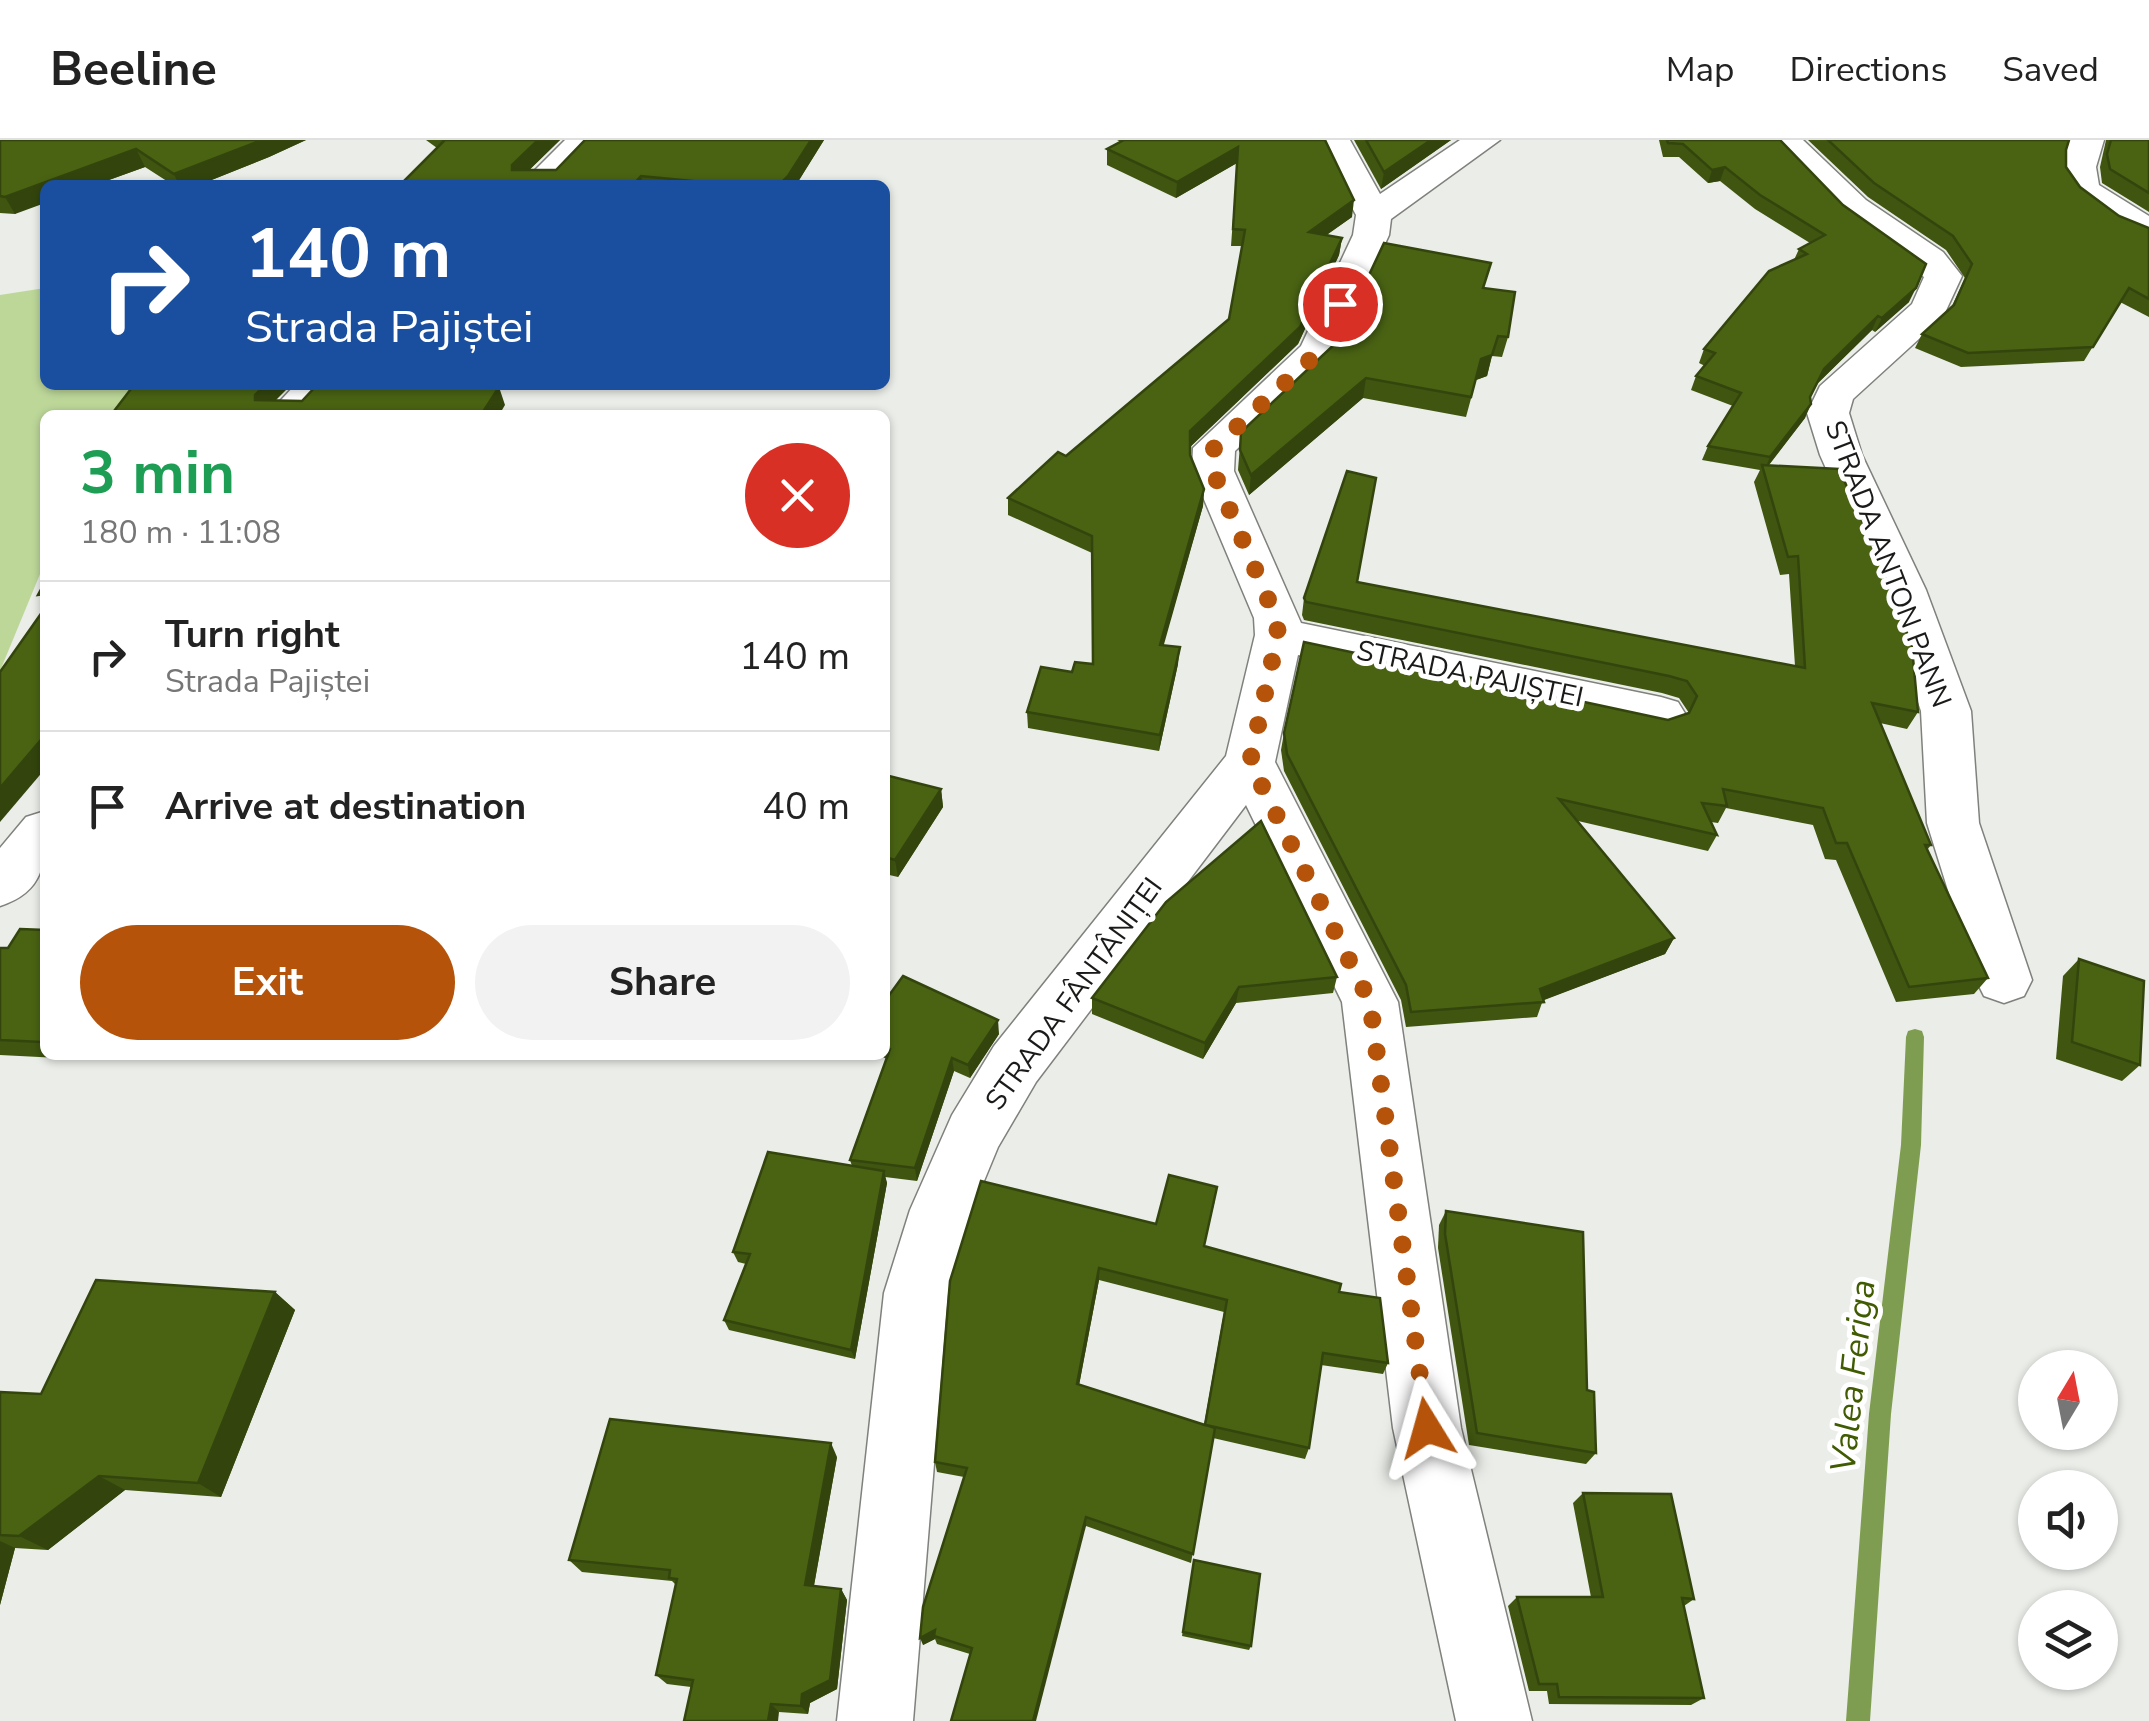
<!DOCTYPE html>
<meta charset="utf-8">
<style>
:root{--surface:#fff;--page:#f2f2f2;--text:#222;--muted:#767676;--line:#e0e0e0;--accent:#b45309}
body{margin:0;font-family:"Nunito Sans",sans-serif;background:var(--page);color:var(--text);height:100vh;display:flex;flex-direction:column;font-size:38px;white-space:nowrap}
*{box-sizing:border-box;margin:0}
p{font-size:32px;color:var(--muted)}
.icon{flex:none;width:55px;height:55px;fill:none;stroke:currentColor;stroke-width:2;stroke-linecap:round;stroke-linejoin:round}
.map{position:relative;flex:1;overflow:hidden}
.panel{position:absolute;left:40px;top:270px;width:850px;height:650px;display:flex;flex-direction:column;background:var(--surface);border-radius:15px;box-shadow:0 2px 8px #0004}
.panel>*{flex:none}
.guide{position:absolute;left:40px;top:40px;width:850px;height:210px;border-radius:15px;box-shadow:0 2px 8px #0004;background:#1a4fa0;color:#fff;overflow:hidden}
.needle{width:65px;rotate:10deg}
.tools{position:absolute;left:2018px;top:1210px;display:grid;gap:20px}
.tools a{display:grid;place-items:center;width:100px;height:100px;border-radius:50%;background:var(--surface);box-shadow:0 2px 8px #0004;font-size:50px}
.pin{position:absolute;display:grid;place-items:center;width:85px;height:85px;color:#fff;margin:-42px;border:5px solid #fff;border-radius:50%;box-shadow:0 2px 10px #0007}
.me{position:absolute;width:110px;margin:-55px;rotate:352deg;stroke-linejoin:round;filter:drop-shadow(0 0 8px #0008)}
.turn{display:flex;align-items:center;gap:35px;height:210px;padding:0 40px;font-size:45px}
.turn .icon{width:130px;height:130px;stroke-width:2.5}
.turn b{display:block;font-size:70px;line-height:85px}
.round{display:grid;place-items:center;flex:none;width:105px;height:105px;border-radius:52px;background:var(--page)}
.summary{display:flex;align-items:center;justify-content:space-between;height:170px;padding:0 40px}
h1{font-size:60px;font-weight:700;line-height:75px;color:#1e9e55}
.button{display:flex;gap:20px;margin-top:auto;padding:20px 40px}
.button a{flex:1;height:115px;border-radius:60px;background:var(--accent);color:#fff;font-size:40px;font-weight:700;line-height:115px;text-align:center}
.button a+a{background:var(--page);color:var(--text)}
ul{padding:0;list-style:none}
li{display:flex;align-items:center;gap:30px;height:150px;padding:0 40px;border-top:2px solid var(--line)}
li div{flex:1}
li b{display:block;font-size:38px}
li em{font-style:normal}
header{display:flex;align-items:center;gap:60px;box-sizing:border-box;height:140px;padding:0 50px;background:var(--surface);border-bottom:2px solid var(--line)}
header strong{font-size:48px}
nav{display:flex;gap:55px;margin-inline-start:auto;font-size:35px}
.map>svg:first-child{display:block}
</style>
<header>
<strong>Beeline</strong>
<nav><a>Map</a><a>Directions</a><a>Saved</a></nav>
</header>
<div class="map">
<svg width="2149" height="1581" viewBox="0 0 2149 1581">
<rect width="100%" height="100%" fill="#eaede8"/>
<path fill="#bdd799" d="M45,148V245H137L120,275H45V422L0,531V155Z"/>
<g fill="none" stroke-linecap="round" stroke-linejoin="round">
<path fill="#7f9d50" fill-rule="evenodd" d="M1915,889L1922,891L1924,897L1921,1005L1891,1274L1870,1581H1846L1869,1274L1901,1005L1906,897L1908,891Z"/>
<g stroke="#7f817c" stroke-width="3">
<g id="street">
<path d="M565,0H601L558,45H520Z"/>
<path d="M1316,0H1350L1380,54L1460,0H1500L1391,79L1389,95L1332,219L1235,311L1234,331L1301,483L1661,557L1678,562L1686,575L1678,588L1661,593L1298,515L1275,622L1398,862L1461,1288L1532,1581H1456L1393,1288L1342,862L1246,665L1036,942L998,1007L972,1070L948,1153L913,1581H837L884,1153L910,1070L952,975L994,906L1226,616L1255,495L1254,478L1192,331L1193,308L1301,206L1353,95L1356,75Z"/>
<path d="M1767,0H1803L1866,60L1943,112L1962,136L1943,177L1853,259L1849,273L1862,315L1926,450L1971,571L1979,683L2032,840L2024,856L2004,863L1984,856L1976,840L1927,683L1921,571L1880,450L1820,315L1807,273L1820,246L1912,164L1924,137L1840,76Z"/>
<path d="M2070,0H2104L2096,27L2099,45L2149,76V103C2126,97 2067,63 2062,39C2059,26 2066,12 2070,0Z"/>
<path d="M295,245H338L311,275H267Z"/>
<path d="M45,671C45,715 50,750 0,766V708L26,677Z"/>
</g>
</g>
<use href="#street" fill="#fff" fill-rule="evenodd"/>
</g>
<g fill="#3f5510" fill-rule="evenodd">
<path d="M0,0H306L269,17L199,45H173L145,27L95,45H45L15,74L0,73Z"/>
<path d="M426,0H560L529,30H556L585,0H824L796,45H400L437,8Z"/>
<path d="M1117,0H1325L1352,77L1326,95L1342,98L1339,115L1298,204L1190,307V315L1204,349L1203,366L1163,505L1178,524L1159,611L1028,588L1027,572L1072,532L1092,524V413L1008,375V358L1066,316L1229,179L1242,106H1231L1237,23L1176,58L1107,25V9L1121,2Z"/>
<path d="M1354,0H1451L1381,49Z"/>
<path d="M1659,0H1780L1909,162L1875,192L1872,190L1818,243L1810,258L1805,278L1769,325L1918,572L1907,589L1880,583L1931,705L1927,710L1988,838L1974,854L1896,862L1836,720L1825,719L1813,685L1726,668L1718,683L1711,682L1717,695L1708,711L1578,681L1674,798L1665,814L1543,860L1537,877L1406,887L1401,860L1284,631L1281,610L1284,593L1668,580L1689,573L1679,558L1662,553L1304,480L1302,475L1304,458L1357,442L1795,526L1789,434L1780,435L1754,342L1760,330L1702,320L1708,306L1733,266L1691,250L1696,236L1705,226L1699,223L1704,209L1794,120L1799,109L1810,103L1755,69L1720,41L1708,43L1679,17H1663Z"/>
<path d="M1808,0H2069L2066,10V27L2080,47L2119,76L2149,88V177L2120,162L2084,221L1961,227L1915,208L1922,194L1952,166L1965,138L1946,110L1868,57Z"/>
<path d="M2106,0H2149V72L2102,43L2100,27Z"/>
<path d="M1485,148L1508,197L1502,217L1492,216L1487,236L1476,240L1466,277L1363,258L1249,355L1238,330L1241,292Z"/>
<path d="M885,635L941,649L943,667L898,737L885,734Z"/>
<path d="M45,790V915H61L59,918L0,915V808H8Z"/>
<path d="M2079,819L2140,925L2122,941L2056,919L2063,836Z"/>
<path d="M1337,837L1333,853L1236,863L1203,919L1092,874V858Z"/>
<path d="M885,861L999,894L970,938L954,931L917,1041L885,1037L887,1043L855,1219L729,1190L724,1180L746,1124L738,1122L733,1112L852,1026L850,1020L887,919L878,915H885Z"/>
<path d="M1215,1060L1204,1106L1339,1152L1388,1223L1383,1234L1321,1225L1309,1308L1305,1319L1213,1298L1191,1423L1086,1386L970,1514L937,1504L935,1499L923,1505L964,1337L937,1332L935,1322L950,1141L1156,1084ZM1099,1140L1224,1172L1204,1285L1079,1245Z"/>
<path d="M1446,1071L1587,1250L1596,1313L1586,1324L1469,1305L1438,1108L1439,1085Z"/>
<path d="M275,1152L295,1170L221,1357L125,1350L48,1410L15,1408L0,1465V1252L41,1254Z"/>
<path d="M837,1317L814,1446L841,1449L847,1460L837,1549L810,1563L808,1574L779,1572L691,1547L667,1544L656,1535L676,1445L672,1441L582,1432L569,1420Z"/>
<path d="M1583,1353L1694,1459L1684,1466L1704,1558L1691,1565L1549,1564L1547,1551H1529L1508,1466L1517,1457H1591L1573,1363Z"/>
<path d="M1194,1420L1251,1506L1249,1510L1182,1496Z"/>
</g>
<g fill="#33450d">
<path d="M262,0H306L269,17L199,45H179L174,34Z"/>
<path d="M538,0H560L517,42L512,30V25Z"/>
<path d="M811,0H824L796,45H779Z"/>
<path d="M1431,0H1451L1381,49L1384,32Z"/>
<path d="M1238,7L1237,23L1176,58L1177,42Z"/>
<path d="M136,9L145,27L95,45H45V63L15,74L5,57Z"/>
<path d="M1725,27L1720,41L1708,43L1712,30Z"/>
<path d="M641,36L643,45H633Z"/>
<path d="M1354,60L1352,77L1307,109L1309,92Z"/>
<path d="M1342,98L1339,115L1298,204L1189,308L1190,291Z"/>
<path d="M1916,148L1909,162L1875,192L1882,178Z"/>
<path d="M1878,176L1872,190L1818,243L1824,229Z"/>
<path d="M1492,215L1487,236L1476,240L1481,219Z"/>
<path d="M1366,238L1363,258L1249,355L1251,335Z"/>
<path d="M265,245H291L264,272L255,260V255Z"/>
<path d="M499,247L505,265L499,275H481Z"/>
<path d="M1811,264L1805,278L1764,331L1770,317Z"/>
<path d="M1204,349L1203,366L1159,522L1160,505Z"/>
<path d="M1180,507L1178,524L1159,611L1160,595Z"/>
<path d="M45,595V629L0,682V648Z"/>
<path d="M941,649L943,667L898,737L895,720Z"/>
<path d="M1674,798L1665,814L1539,862L1540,849Z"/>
<path d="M1239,847L1236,863L1203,919L1205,903Z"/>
<path d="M998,880L999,894L970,938L968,925Z"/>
<path d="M952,918L954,931L917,1041L915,1028Z"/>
<path d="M884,1031L887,1043L855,1219L851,1210Z"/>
<path d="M1099,1128V1140L1077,1256V1244Z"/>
<path d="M275,1152L295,1170L221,1357L198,1343Z"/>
<path d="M831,1303L837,1317L812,1456L805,1445Z"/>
<path d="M99,1336L125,1350L48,1410L19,1396Z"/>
<path d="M1086,1377V1386L1036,1581H1033Z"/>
<path d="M0,1401L15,1408L0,1465Z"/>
<path d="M841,1449L847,1460L837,1549L810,1563L808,1574L801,1566L802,1554Z"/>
<path d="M935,1490V1499L923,1505L920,1498Z"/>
<path d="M771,1564L779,1572L778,1581H768Z"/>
</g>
<g fill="#496313" stroke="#33450d" stroke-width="2.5" fill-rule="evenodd">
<path d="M0,0H262L174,34L136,9L5,57L0,56Z"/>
<path d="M443,0H538L512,25V30H556L585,0H811L788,36L779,45H734L641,36L633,45H400L444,1Z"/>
<path d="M1124,0H1325L1354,60L1309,92L1342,98L1300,187L1190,291V315L1204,349L1160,505L1180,507L1160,595L1027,572L1041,527L1072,532L1075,522L1093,524L1092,396L1008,358L1058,312L1066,316L1229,179L1245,90L1233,89L1238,7L1177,42L1107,9Z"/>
<path d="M1366,0H1431L1384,32Z"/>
<path d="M1667,0H1780L1843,65L1926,124L1916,148L1882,178L1878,176L1824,229L1810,257L1811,264L1770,317L1708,306L1741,253L1696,236L1715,213L1704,209L1769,131L1807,114L1799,109L1825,95L1760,55L1725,27L1712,30L1683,4L1668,3Z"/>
<path d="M1828,0H2069L2066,10V27L2080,47L2119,76L2149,88V159L2129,148L2093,207L1968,213L1922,194L1954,165L1972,124L1953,96L1874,43Z"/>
<path d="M2111,0H2149V53L2110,29L2107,14Z"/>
<path d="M1384,103L1491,123L1483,148L1515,152L1508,197L1498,196L1492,215L1481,219L1471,257L1366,238L1251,335L1240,310L1241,292L1338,201Z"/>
<path d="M134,245H265L255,255V260L302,261L317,245H479L499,247L481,275H111Z"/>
<path d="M1762,325L1839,329L1886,434L1912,507L1918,572L1872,563L1931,705H1925L1988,838L1909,847L1847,703H1836L1823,668L1723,649L1727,666L1702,663L1717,695L1559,659L1674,798L1540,849L1544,862L1411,872L1406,845L1287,614L1284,593L1304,502L1668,580L1689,573L1697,556L1687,541L1669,536L1306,462L1304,458L1347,331L1376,338L1357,442L1805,528L1798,416L1788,417Z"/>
<path d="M45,442V454L38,455Z"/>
<path d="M45,468V595L0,648V532Z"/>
<path d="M885,635L941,649L895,720L885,717Z"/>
<path d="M1261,681L1337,837L1239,847L1205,903L1092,858L1166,762Z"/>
<path d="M20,789L45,790V896L42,902L0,900V808H8Z"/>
<path d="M2079,819L2144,841L2140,925L2072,902Z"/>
<path d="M903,836L998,880L968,925L952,918L915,1028L850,1020L890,909L885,906V861Z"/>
<path d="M768,1012L884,1031L851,1210L724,1180L750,1114L733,1112Z"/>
<path d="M1169,1035L1217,1047L1204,1106L1341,1144L1339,1152L1380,1158L1388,1223L1323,1213L1309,1308L1206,1285L1215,1288L1193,1414L1086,1377L1033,1581H951L972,1508L934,1496L935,1490L920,1498L923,1467L967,1328L935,1322L950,1141L981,1041L1156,1084ZM1099,1128L1227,1160L1205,1285L1077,1244Z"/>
<path d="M1446,1071L1583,1092L1587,1250L1594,1252L1596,1313L1477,1293L1445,1094Z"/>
<path d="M96,1140L275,1152L198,1343L99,1336L19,1396L0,1395V1252L41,1254Z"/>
<path d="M610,1279L831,1303L805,1445L841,1449L830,1540L802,1554L801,1566L771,1564L768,1581H684L693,1540L656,1535L677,1439L669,1438L670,1430L569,1420Z"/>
<path d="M1583,1353L1671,1354L1694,1459L1682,1458L1704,1558L1559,1557L1557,1544H1539L1517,1457H1603Z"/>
<path d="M1194,1420L1260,1434L1251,1506L1183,1492Z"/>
</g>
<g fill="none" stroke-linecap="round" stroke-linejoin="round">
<path stroke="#b45309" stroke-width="18" stroke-dasharray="0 32.4" d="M1340,164L1311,219L1214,308L1213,331L1276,478L1278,494L1250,622L1370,862L1427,1288"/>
</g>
<g text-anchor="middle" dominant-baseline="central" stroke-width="10" stroke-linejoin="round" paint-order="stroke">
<g font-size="28" fill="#1a1b19" stroke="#fff">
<text transform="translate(1888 424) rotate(69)">STRADA ANTON PANN</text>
<text transform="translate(1470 534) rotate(12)">STRADA PAJIȘTEI</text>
<text transform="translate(1074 854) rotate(-54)">STRADA FÂNTÂNIȚEI</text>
</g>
<g font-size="35" font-style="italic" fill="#405b01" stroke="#fff">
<text transform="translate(1853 1236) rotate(-84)">Valea Feriga</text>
</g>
</g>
</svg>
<div class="tools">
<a><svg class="needle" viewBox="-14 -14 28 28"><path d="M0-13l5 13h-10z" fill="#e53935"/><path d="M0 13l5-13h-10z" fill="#767676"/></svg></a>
<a><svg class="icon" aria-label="sound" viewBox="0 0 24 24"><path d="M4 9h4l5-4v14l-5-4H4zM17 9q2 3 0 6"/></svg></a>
<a><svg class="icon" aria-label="layers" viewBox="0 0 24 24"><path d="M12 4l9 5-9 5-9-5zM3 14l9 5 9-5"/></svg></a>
</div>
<div class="pin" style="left:1340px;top:164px;background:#d93025"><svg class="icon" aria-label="arrive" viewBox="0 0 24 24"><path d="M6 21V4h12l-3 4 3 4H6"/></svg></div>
<svg class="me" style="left:1427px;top:1288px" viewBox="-20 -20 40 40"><path d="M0-17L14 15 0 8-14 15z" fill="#b45309" stroke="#fff" stroke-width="4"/></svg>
<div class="guide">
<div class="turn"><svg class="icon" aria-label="right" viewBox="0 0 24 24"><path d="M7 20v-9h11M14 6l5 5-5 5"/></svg><div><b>140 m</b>Strada Pajiștei</div></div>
</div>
<section class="panel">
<div class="summary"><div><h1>3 min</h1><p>180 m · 11:08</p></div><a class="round" style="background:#d93025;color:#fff"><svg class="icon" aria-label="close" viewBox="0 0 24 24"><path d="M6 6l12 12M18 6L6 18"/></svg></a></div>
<ul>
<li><svg class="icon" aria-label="right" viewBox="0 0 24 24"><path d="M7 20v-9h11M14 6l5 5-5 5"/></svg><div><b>Turn right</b><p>Strada Pajiștei</p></div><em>140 m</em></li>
<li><svg class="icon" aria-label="arrive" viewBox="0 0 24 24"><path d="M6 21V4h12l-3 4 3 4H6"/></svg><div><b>Arrive at destination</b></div><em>40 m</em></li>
</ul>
<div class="button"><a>Exit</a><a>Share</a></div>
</section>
</div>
